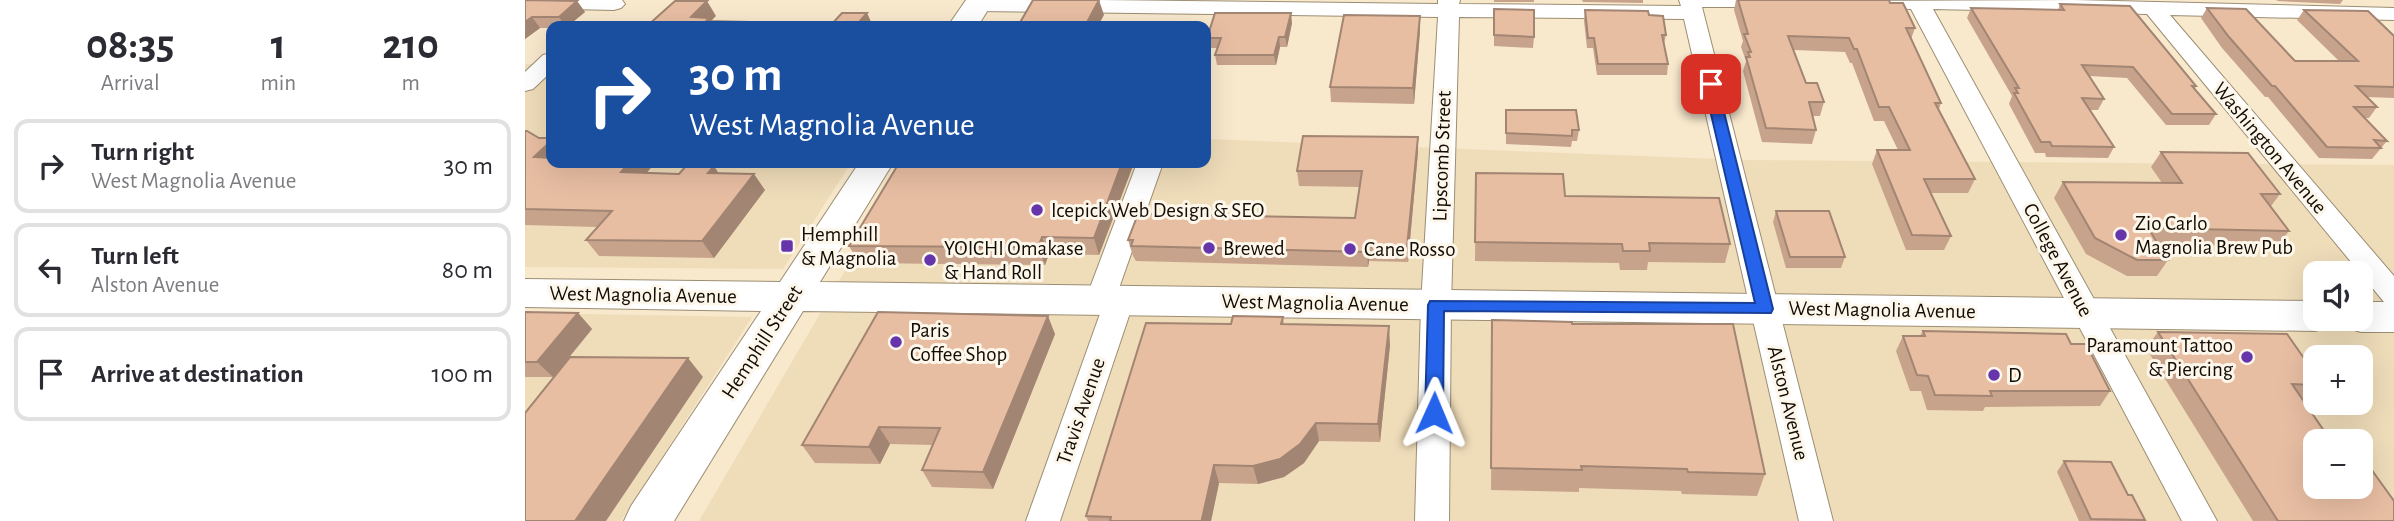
<!DOCTYPE html>
<meta charset="utf-8">
<style>
:root{--surface:#fff;--page:#f7f7f7;--text:#2b2b33;--muted:#7c7c81;--line:#e1e1e2}
body{margin:0;font-family:"Alegreya Sans",sans-serif;background:var(--page);color:var(--text);height:100vh;display:flex;flex-direction:column;font-size:26px;white-space:nowrap}
*{box-sizing:border-box;margin:0}
p{font-size:23px;color:var(--muted)}
.icon{flex:none;width:38px;height:38px;fill:none;stroke:currentColor;stroke-width:2;stroke-linecap:round;stroke-linejoin:round}
.map{position:relative;flex:1;overflow:hidden}
.sheet{display:flex;flex-direction:column;background:var(--surface);width:525px}
.sheet>*{flex:none}
.banner{position:absolute;left:21px;top:21px;width:665px;height:147px;border-radius:14px;box-shadow:0 7px 28px #0002;background:#1a4fa0;color:#fff;overflow:hidden}
.controls{position:absolute;left:1778px;top:261px;display:grid;gap:14px}
.controls a{display:grid;place-items:center;width:70px;height:70px;border-radius:14px;background:var(--surface);box-shadow:0 7px 28px #0002;font-size:35px}
.pin{position:absolute;display:grid;place-items:center;width:60px;height:60px;color:#fff;margin:-30px;border-radius:14px;box-shadow:0 4px 10px #0006}
.me{position:absolute;width:77px;margin:-38px;rotate:1deg;stroke-linejoin:round;filter:drop-shadow(0 0 5px #0008)}
.turn{display:flex;align-items:center;gap:24px;height:147px;padding:0 28px;font-size:32px}
.turn .icon{width:91px;height:91px;stroke-width:2.5}
.turn b{display:block;font-size:49px;line-height:60px}
.eta{display:flex;justify-content:space-evenly;align-items:center;height:119px;text-align:center}
.eta b{font-size:42px;font-weight:700;line-height:49px}
ul{padding:0;list-style:none}
li{display:flex;align-items:center;gap:21px;height:94px;margin:0 14px 10px;padding:0 14px;border:4px solid var(--line);border-radius:14px}
li div{flex:1}
li b{display:block;font-size:26px}
li em{font-style:normal}
main{display:flex;flex:1;min-height:0}
.map>svg:first-child{display:block}
</style>
<main>
<section class="sheet">
<div class="eta">
<div><b>08:35</b><p>Arrival</p></div>
<div><b>1</b><p>min</p></div>
<div><b>210</b><p>m</p></div>
</div>
<ul>
<li><svg class="icon" aria-label="right" viewBox="0 0 24 24"><path d="M7 20v-9h11M14 6l5 5-5 5"/></svg><div><b>Turn right</b><p>West Magnolia Avenue</p></div><em>30 m</em></li>
<li><svg class="icon" aria-label="left" viewBox="0 0 24 24"><path d="M17 20v-9H6M10 6l-5 5 5 5"/></svg><div><b>Turn left</b><p>Alston Avenue</p></div><em>80 m</em></li>
<li><svg class="icon" aria-label="arrive" viewBox="0 0 24 24"><path d="M6 21V4h12l-3 4 3 4H6"/></svg><div><b>Arrive at destination</b></div><em>100 m</em></li>
</ul>
</section>
<div class="map">
<svg width="1869" height="521" viewBox="0 0 1869 521">
<rect width="100%" height="100%" fill="#f8e8cc"/>
<g fill="#efdcb9" fill-rule="evenodd">
<path d="M26,60V163H326L258,269L0,267V64H22Z"/>
<path d="M681,139L1220,160L1869,165V521H174L383,163H681ZM1790,273H1836V318H1790ZM1790,357H1836V402H1790ZM1790,441H1836V486H1790Z"/>
<path d="M0,313L227,317L96,521H0Z"/>
</g>
<g fill="none" stroke-linecap="round" stroke-linejoin="round">
<g stroke="#9c8e74" stroke-width="2">
<g id="street">
<path d="M0,0H97L100,4L96,8L89,10L0,8Z"/>
<path d="M574,0L913,4V0H935L934,4L1156,6L1154,0H1260L1257,5L1250,7H1177L1308,521H1274L1159,19L934,17L926,305L924,521H890L896,305L913,17L452,11L445,9L441,5L447,0Z"/>
<path d="M1549,0L1869,8V20L1645,15L1869,276V306L1859,302L1622,14L1408,9L1692,521H1657L1386,9L1325,7L1318,5L1314,1Z"/>
<path d="M26,53V72L8,89L0,91V72L18,55Z"/>
<path d="M612,163H638L593,291L604,293L609,301L535,521H501L576,311L565,309L560,301Z"/>
</g>
</g>
<g stroke="#9c8e74" stroke-width="2">
<g id="secondary">
<path d="M441,0H469L453,26H423Z"/>
<path d="M334,163H368L295,282L1790,301V318H1809L1804,327L1790,331L278,311L149,521H99L106,506L236,311L0,307V279L255,282Z"/>
<path d="M1836,302H1869V332H1836L1822,328L1817,318H1836Z"/>
</g>
</g>
<use href="#street" fill="#fff" fill-rule="evenodd"/>
<use href="#secondary" fill="#fff" fill-rule="evenodd"/>
</g>
<g fill="#c8a38c">
<path d="M0,0L52,1L60,12L43,26H26V28H15L0,39Z"/>
<rect x="969" y="0" width="40" height="2"/>
<path d="M1057,0H1118V3L1058,2Z"/>
<path d="M1211,0H1364L1365,3L1390,28L1386,39L1416,103L1414,109L1450,179L1443,193H1406L1426,236L1419,250H1381L1347,164L1352,150H1373L1359,121H1349L1327,63H1325L1320,52L1269,50L1281,83L1299,102L1295,116H1288L1291,130L1287,144L1237,142L1218,71L1221,61L1216,47L1218,41L1209,10Z"/>
<path d="M1751,0H1818L1815,4L1753,1Z"/>
<path d="M1535,4L1671,86L1670,89L1691,114L1684,125H1641L1602,78L1564,76L1579,99L1573,110H1564L1589,147L1583,158L1521,157L1520,153H1510L1484,104L1487,96L1442,18L1446,8L1533,10Z"/>
<path d="M1682,8L1770,61H1814L1772,20L1779,10L1869,36V98L1842,97L1852,107L1844,118H1840L1862,141L1847,159L1794,158L1743,97H1740L1697,48L1676,18Z"/>
<path d="M969,9L1009,37L1008,48L969,46Z"/>
<path d="M1060,10L1124,15L1141,35L1139,44L1143,64L1142,75H1072L1068,48H1062L1059,21Z"/>
<path d="M767,23L762,47H755L751,65H692L690,55L693,48H684L682,38Z"/>
<path d="M895,31L889,104L806,102L805,87Z"/>
<path d="M981,110L1054,130L1052,141H1047L1046,147L981,144Z"/>
<path d="M0,131L26,163H130L121,173H193L240,190L189,258L74,256L61,240L72,227L0,225Z"/>
<path d="M893,137V152L883,262L844,261L843,267L611,261L608,256L603,240L830,218L835,187L774,186L772,171Z"/>
<path d="M1636,152L1755,194L1746,206L1764,231L1752,247L1633,244L1643,260L1632,276H1602L1561,254L1529,198L1538,182L1637,183L1626,167Z"/>
<path d="M374,163H609L574,255L524,254L520,265L334,263L324,246Z"/>
<path d="M951,173L1040,196L1205,244L1200,263L1123,262L1122,270H1095L1094,263L950,261Z"/>
<path d="M1251,211L1320,257L1316,268H1261L1248,222Z"/>
<path d="M0,312L53,313L67,329L28,377H0Z"/>
<path d="M758,317L759,324L865,345L855,442L794,441L779,463L759,477L733,484L694,483L686,521H563L561,516L706,324Z"/>
<path d="M967,320L1047,324L1240,474L1232,496L1157,494L1156,491L1054,488V492L966,490Z"/>
<path d="M1398,331L1585,391L1575,406L1460,407L1458,411L1402,410L1396,391H1385L1371,351L1378,336H1395Z"/>
<path d="M1633,332L1790,374V394L1783,401H1778L1790,441L1869,521H1728L1621,348Z"/>
<path d="M530,334L468,489L407,487L397,470L408,445L365,444L355,464L290,463L277,445Z"/>
<path d="M1539,461L1603,495L1620,520L1619,521H1554L1532,472Z"/>
</g>
<g fill="#a28572">
<path d="M574,0L579,15L573,26H560Z"/>
<path d="M52,1L60,12L43,26H40L34,17Z"/>
<path d="M182,1L191,16L186,21L189,26L166,17Z"/>
<path d="M342,13L348,26L334,22Z"/>
<path d="M766,13L767,23L762,47L760,37Z"/>
<path d="M895,16V31L889,104L888,88Z"/>
<path d="M7,17L15,28L0,39V22Z"/>
<path d="M754,37L755,47L751,65L749,55Z"/>
<path d="M893,137V152L883,262L882,247Z"/>
<path d="M26,141V163L9,157Z"/>
<path d="M104,163H130L108,189L96,172Z"/>
<path d="M597,163H609L574,255L569,238Z"/>
<path d="M189,166L200,183L183,173Z"/>
<path d="M229,174L240,190L189,258L177,241Z"/>
<path d="M517,237L524,254L520,265L513,247Z"/>
<path d="M843,246L844,261L843,267L842,252Z"/>
<path d="M53,313L67,329L28,377L12,362Z"/>
<path d="M523,316L530,334L468,489L458,472Z"/>
<path d="M864,326L865,345L855,442L853,424Z"/>
<path d="M163,358L178,377L81,521H50Z"/>
<path d="M791,423L794,441L779,463L759,477L733,484L728,466Z"/>
<path d="M354,427L365,444L355,464L344,447Z"/>
<path d="M689,465L694,483L686,521H678L677,519Z"/>
</g>
<g fill="#e8bea3" stroke="#a28572" stroke-width="2">
<path d="M0,0L52,1L34,17H7L0,22Z"/>
<path d="M508,0H574L560,26H493Z"/>
<path d="M1213,0H1364L1365,3H1378L1390,28H1381L1416,103H1410L1450,179H1399L1426,236L1387,235L1352,150H1385L1364,107H1354L1332,49H1329L1324,38L1263,36L1281,83H1292L1299,102H1284L1291,130L1241,128L1221,57H1225L1223,52H1226L1219,34H1223Z"/>
<path d="M150,1H182L166,17L184,18L181,21L224,22L220,26H122Z"/>
<path d="M1535,4L1605,6L1671,86H1667L1691,114H1647L1608,67L1557,65L1579,99L1557,98L1589,147L1527,146L1525,142H1516L1489,93H1493L1490,88H1494L1446,8L1539,10Z"/>
<path d="M1682,8L1721,9L1770,61H1833L1779,10L1843,11L1869,36V87L1831,86L1852,107H1829L1862,141L1849,140L1856,148L1802,147L1750,86H1747L1704,37Z"/>
<path d="M969,9L1009,10V37L969,35Z"/>
<path d="M1060,10L1123,11L1124,15L1138,16L1141,35H1137L1143,64H1073L1069,38H1063Z"/>
<path d="M317,13H342L334,22L393,23L390,26H305Z"/>
<path d="M690,13H766L760,37H754L749,55H690L696,38H682Z"/>
<path d="M819,15L895,16L888,88L805,87Z"/>
<path d="M981,110H1051L1054,130H1047V136L981,133Z"/>
<path d="M0,131H2L14,138H26V141L9,157L26,158V163H104L96,172L154,174L161,166H189L183,173L229,174L177,241L61,240L87,211L0,209Z"/>
<path d="M778,136L893,137L882,247L843,246L842,252L606,246L608,240H603L613,214L830,218L837,171H772Z"/>
<path d="M1636,152L1723,153L1755,194H1736L1764,231L1623,228L1643,260H1612L1570,238L1538,182L1657,183Z"/>
<path d="M374,163H597L569,238L517,237L513,247L324,246Z"/>
<path d="M951,173L1038,174L1040,196L1194,198L1205,244L1124,243L1125,251H1098L1097,244L950,242Z"/>
<path d="M1251,211H1304L1320,257H1265Z"/>
<path d="M0,312L53,313L12,362H0Z"/>
<path d="M353,312L523,316L458,472L397,470L415,428L354,427L344,447L277,445Z"/>
<path d="M708,316L758,317L756,324L864,326L853,424L791,423L775,444L755,459L728,466L689,465L677,519H684V521H585L586,517L561,516L621,323L706,324Z"/>
<path d="M967,320L1047,322V324H1208L1240,474L1163,472L1162,469L1056,466L1057,470L966,468Z"/>
<path d="M1398,331L1541,334L1546,344H1561L1585,391H1465L1467,396L1410,395L1403,376L1392,375L1378,336H1400Z"/>
<path d="M1633,332L1762,334L1790,374V385L1767,384L1806,441H1790V486H1836V455L1869,501V521H1753Z"/>
<path d="M45,357L163,358L50,521H0V413Z"/>
<path d="M1539,461L1586,462L1603,495H1607L1620,520L1566,519Z"/>
</g>
<path fill="#2563eb" stroke="#184099" stroke-width="2" d="M1186,80L1192,84L1248,309L1246,313L919,311L918,413L915,418L909,420L902,418L900,413L903,305L905,301L1230,303L1179,84Z"/>
<g fill="#6634ab" stroke="#fdf7eb" stroke-width="2.5">
<circle cx="512" cy="210" r="7"/>
<circle cx="1596" cy="235" r="7"/>
<rect x="255" y="239" width="14" height="14" rx="3.5"/>
<circle cx="684" cy="248" r="7"/>
<circle cx="825" cy="249" r="7"/>
<circle cx="405" cy="260" r="7"/>
<circle cx="371" cy="342" r="7"/>
<circle cx="1722" cy="357" r="7"/>
<circle cx="1469" cy="375" r="7"/>
</g>
<g text-anchor="middle" dominant-baseline="central" stroke-width="6" stroke-linejoin="round" paint-order="stroke">
<g font-size="21" fill="#120c04" stroke="#fdf7eb">
<text transform="translate(1745 148) rotate(50)">Washington Avenue</text>
<text transform="translate(917 156) rotate(-88)">Lipscomb Street</text>
<text transform="translate(1533 260) rotate(62)">College Avenue</text>
<text transform="translate(118 295) rotate(1)">West Magnolia Avenue</text>
<text transform="translate(790 303) rotate(1)">West Magnolia Avenue</text>
<text transform="translate(1357 310) rotate(1)">West Magnolia Avenue</text>
<text transform="translate(237 342) rotate(-57)">Hemphill Street</text>
<text transform="translate(1263 403) rotate(76)">Alston Avenue</text>
<text transform="translate(556 411) rotate(-71)">Travis Avenue</text>
</g>
<g font-size="21" fill="#120c04" stroke="#fdf7eb" text-anchor="start">
<text x="526" y="210">Icepick Web Design &amp; SEO</text>
<text x="1610" y="223">Zio Carlo<tspan x="1610" dy="24">Magnolia Brew Pub</tspan></text>
<text x="276" y="234">Hemphill<tspan x="276" dy="24">&amp; Magnolia</tspan></text>
<text x="419" y="248">YOICHI Omakase<tspan x="419" dy="24">&amp; Hand Roll</tspan></text>
<text x="698" y="248">Brewed</text>
<text x="839" y="249">Cane Rosso</text>
<text x="385" y="330">Paris<tspan x="385" dy="24">Coffee Shop</tspan></text>
<text x="1708" y="345" text-anchor="end">Paramount Tattoo<tspan x="1708" dy="24">&amp; Piercing</tspan></text>
<text x="1483" y="375">D</text>
</g>
</g>
</svg>
<div class="controls">
<a><svg class="icon" aria-label="sound" viewBox="0 0 24 24"><path d="M4 9h4l5-4v14l-5-4H4zM17 9q2 3 0 6"/></svg></a>
<a>+</a>
<a>−</a>
</div>
<div class="pin" style="left:1186px;top:84px;background:#d93025"><svg class="icon" aria-label="arrive" viewBox="0 0 24 24"><path d="M6 21V4h12l-3 4 3 4H6"/></svg></div>
<svg class="me" style="left:909px;top:413px" viewBox="-20 -20 40 40"><path d="M0-17L14 15 0 8-14 15z" fill="#2563eb" stroke="#fff" stroke-width="4"/></svg>
<div class="banner">
<div class="turn"><svg class="icon" aria-label="right" viewBox="0 0 24 24"><path d="M7 20v-9h11M14 6l5 5-5 5"/></svg><div><b>30 m</b>West Magnolia Avenue</div></div>
</div>
</div>
</main>
